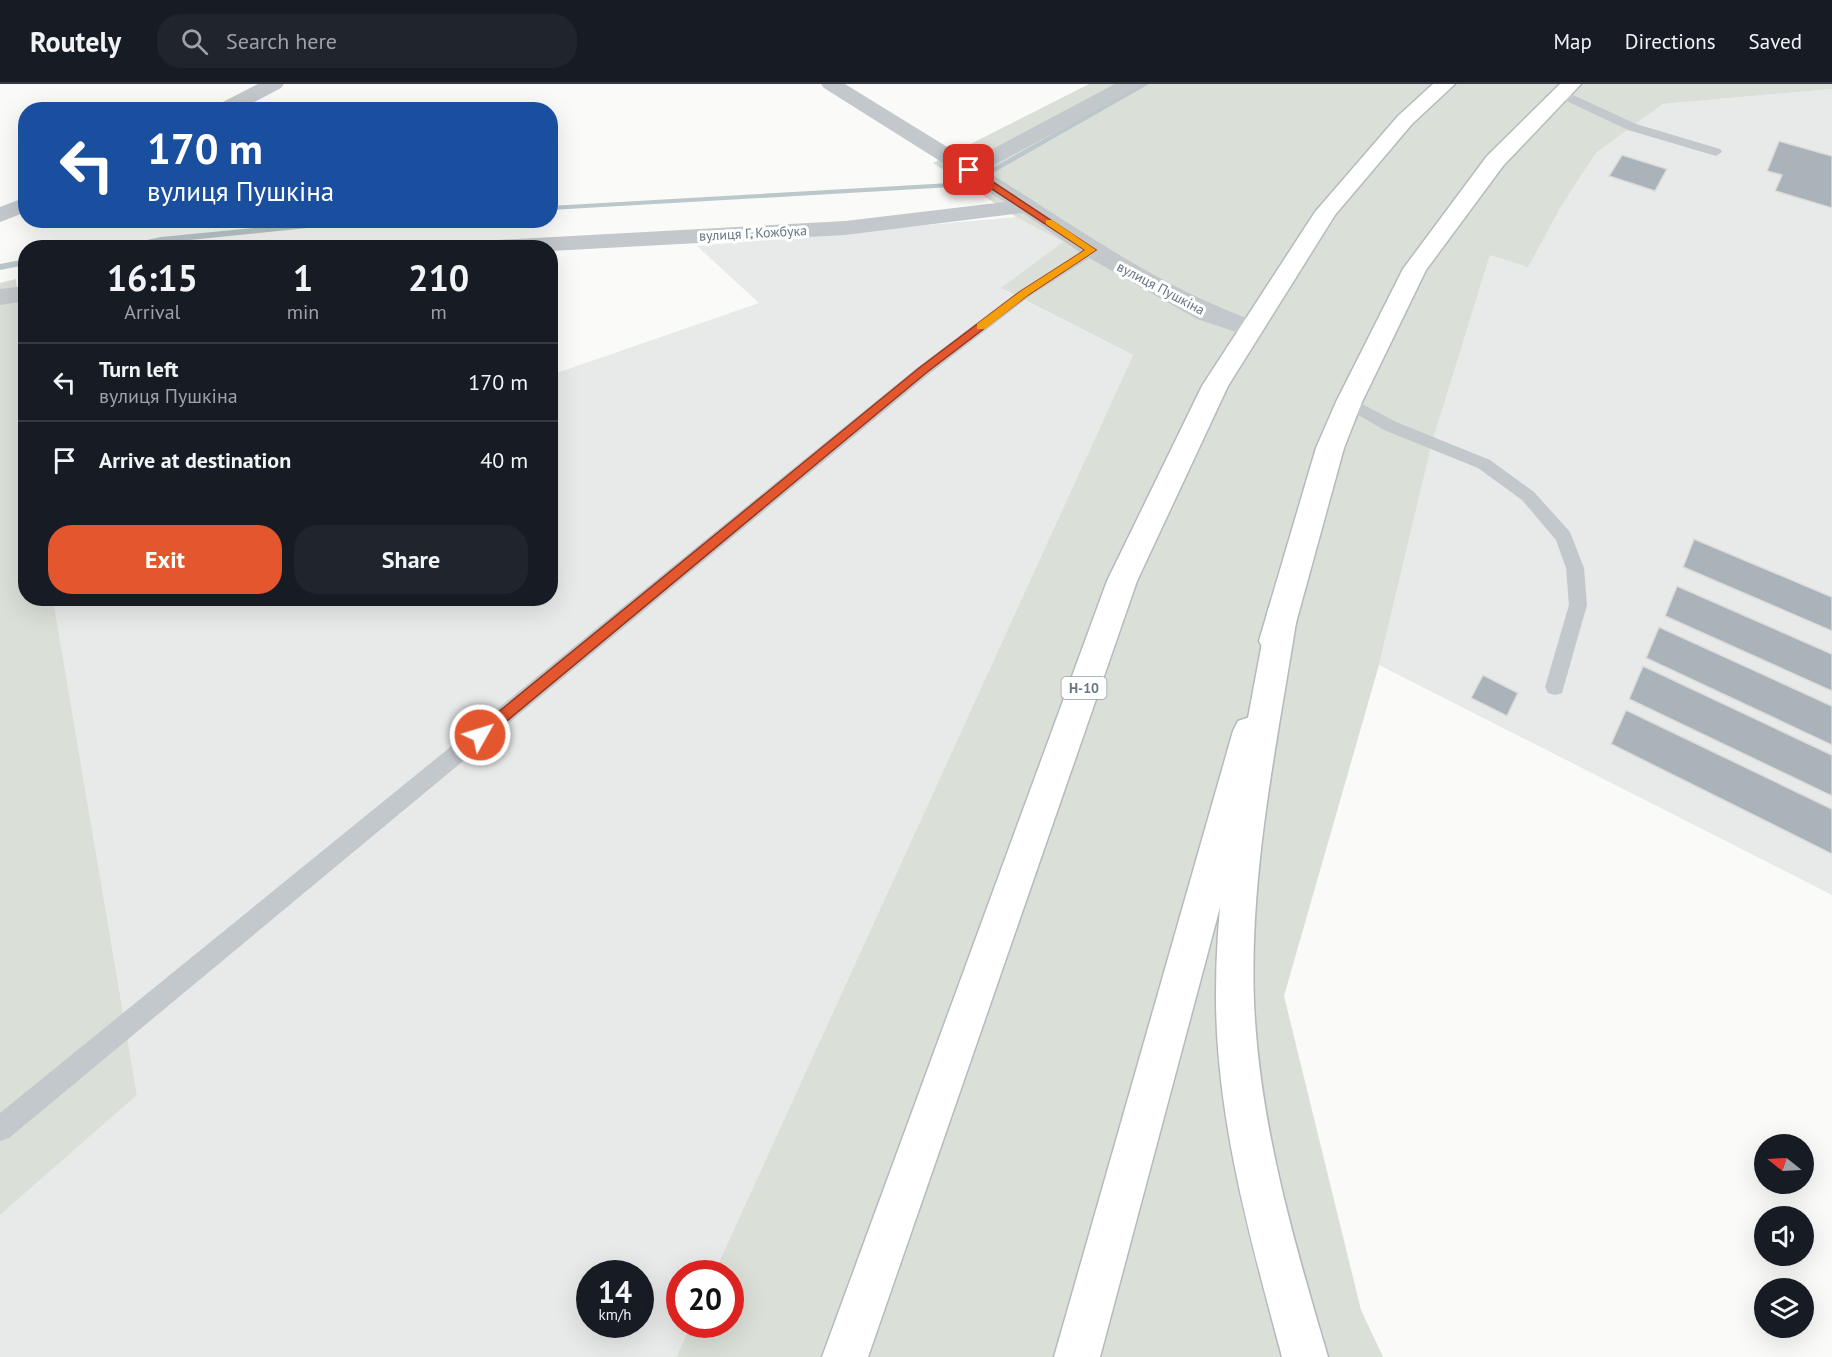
<!DOCTYPE html>
<meta charset="utf-8">
<style>
:root{--surface:#171b24;--page:#20242c;--text:#f1f3f6;--muted:#9ea1a6;--line:#363941;--accent:#e4572e}
body{margin:0;font-family:"PT Sans",sans-serif;background:var(--page);color:var(--text);height:100vh;display:flex;flex-direction:column;font-size:22px;white-space:nowrap}
*{box-sizing:border-box;margin:0}
p{font-size:20px;color:var(--muted)}
.icon{flex:none;width:33px;height:33px;fill:none;stroke:currentColor;stroke-width:2;stroke-linecap:round;stroke-linejoin:round}
.map{position:relative;flex:1;overflow:hidden}
.sheet{position:absolute;left:18px;top:156px;width:540px;height:366px;display:flex;flex-direction:column;background:var(--surface);border-radius:24px;box-shadow:0 6px 24px #0002}
.sheet>*{flex:none}
.hud{position:absolute;left:18px;top:18px;width:540px;height:126px;border-radius:24px;box-shadow:0 6px 24px #0002;background:#1a4fa0;color:#fff;overflow:hidden}
.needle{width:39px;rotate:288deg}
.buttons{position:absolute;left:1754px;top:1050px;display:grid;gap:12px}
.buttons a{display:grid;place-items:center;width:60px;height:60px;border-radius:50%;background:var(--surface);box-shadow:0 6px 24px #0002;font-size:30px}
.speed{position:absolute;left:576px;top:1176px;display:flex;gap:12px;font-size:30px;font-weight:700;text-align:center}
.speed>*{display:grid;place-content:center;width:78px;height:78px;border-radius:50%;background:var(--surface);box-shadow:0 6px 24px #0002;line-height:1}
.speed small{font-size:15px;font-weight:400}
.speed .limit{border:9px solid #d22;background:#fff;color:#111}
.pin{position:absolute;display:grid;place-items:center;width:51px;height:51px;color:#fff;margin:-26px;border-radius:12px;box-shadow:0 3px 9px #0006}
.me{position:absolute;width:66px;margin:-33px;rotate:51deg;stroke-linejoin:round;filter:drop-shadow(0 0 4px #0008)}
.turn{display:flex;align-items:center;gap:21px;height:126px;padding:0 30px;font-size:27px}
.turn .icon{width:78px;height:78px;stroke-width:2.5}
.turn b{display:block;font-size:42px;line-height:51px}
.eta{display:flex;justify-content:space-evenly;align-items:center;height:102px;text-align:center}
.eta b{font-size:36px;font-weight:700;line-height:42px}
.cta{display:flex;gap:12px;margin-top:auto;padding:12px 30px}
.cta a{flex:1;height:69px;border-radius:24px;background:var(--accent);color:#fff;font-size:24px;font-weight:700;line-height:69px;text-align:center}
.cta a+a{background:var(--page);color:var(--text)}
ul{padding:0;list-style:none}
li{display:flex;align-items:center;gap:18px;height:78px;padding:0 30px;border-top:2px solid var(--line)}
li div{flex:1}
li b{display:block;font-size:22px}
li em{font-style:normal}
header{display:flex;align-items:center;gap:36px;box-sizing:border-box;height:84px;padding:0 30px;background:var(--surface);border-bottom:2px solid var(--line)}
header strong{font-size:28px}
nav{display:flex;gap:33px;margin-inline-start:auto;font-size:21px}
.search{width:420px;height:54px;background:var(--page);display:flex;align-items:center;gap:15px;box-sizing:border-box;padding:0 21px;border-radius:24px;color:var(--muted);font-size:22px}
.map>svg:first-child{display:block}
</style>
<header>
<strong>Routely</strong>
<div class="search"><svg class="icon" aria-label="search" viewBox="0 0 24 24"><circle cx="10" cy="10" r="6"/><path d="M15 15l6 6"/></svg>Search here</div>
<nav><a>Map</a><a>Directions</a><a>Saved</a></nav>
</header>
<div class="map">
<svg width="1832" height="1273" viewBox="0 0 1832 1273">
<rect width="100%" height="100%" fill="#fafaf8"/>
<g fill="#e8e9e9" fill-rule="evenodd">
<path d="M1832,5V811L1379,581L1432,359L1490,171L1560,124L1596,69L1663,20Z"/>
<path d="M1016,133L1063,158L1002,205L1133,271L714,1189L680,1190V1240L691,1241L676,1273H0V1131L137,1011L53,515L550,514L551,291L759,219L697,162ZM590,1190H640V1240H590Z"/>
</g>
<g fill="#dadfd7">
<path d="M1089,0H1832V5L1663,20L1596,69L1560,124L1528,183L1490,171L1432,359L1379,581L1284,912L1361,1226L1383,1273H676L691,1241L730,1240V1190L714,1189L1133,271L1001,204L1063,158L1016,133L933,79Z"/>
<path d="M16,195L26,286V514L53,515L137,1011L0,1131V199Z"/>
</g>
<g fill="none" stroke-linecap="round" stroke-linejoin="round">
<g fill="#bbc7cb" fill-rule="evenodd">
<path d="M1140,0H1149L970,102L550,126V122L968,98Z"/>
<path d="M335,136H370L366,138L161,159L132,164H110L161,153Z"/>
<path d="M26,175V181L0,186V180Z"/>
</g>
</g>
<g fill="#aab3b9" stroke="#dcdcda" stroke-width="1.5">
<path d="M1779,57L1832,72V124L1775,107L1782,91L1767,87Z"/>
<path d="M1622,71L1667,85L1655,107L1609,92Z"/>
<path d="M1694,455L1832,513V547L1683,483Z"/>
<path d="M1677,502L1832,570V607L1665,532Z"/>
<path d="M1659,543L1832,622V661L1646,574Z"/>
<path d="M1643,582L1832,671V712L1629,615Z"/>
<path d="M1483,591L1518,609L1507,632L1471,614Z"/>
<path d="M1626,626L1832,725V770L1611,660Z"/>
</g>
<g fill="none" stroke-linecap="round" stroke-linejoin="round">
<g stroke="#b5babe" stroke-width="3">
<g id="primary">
<path d="M1433,0H1455L1412,40L1335,131L1228,302L1137,497L868,1273H822L1107,497L1202,302L1315,128L1398,32Z"/>
<path d="M1560,0H1581L1503,82L1426,186L1362,318L1344,364L1291,557L1286,566L1275,570L1264,566L1259,557L1316,364L1336,318L1403,185L1487,72Z"/>
<path d="M1250,633L1262,637L1267,647L1100,1273H1054L1233,647L1238,637Z"/>
</g>
</g>
<g stroke="#b4b9bd" stroke-width="3">
<path id="trunk" d="M1283,514L1294,517L1298,526C1278,655 1249,786 1254,918C1259,1039 1294,1158 1328,1273H1282C1251,1157 1217,1038 1216,917C1215,785 1245,655 1268,526L1272,517Z"/>
</g>
<g fill="#c3c8cc" fill-rule="evenodd">
<path d="M1560,5L1636,40L1720,65L1722,68L1716,72L1628,46L1556,12L1554,9Z"/>
<path d="M1092,162L1097,163L1099,166L1097,169L1030,212L928,291L9,1054L0,1057V1029L918,283L1020,206Z"/>
<path d="M1349,313L1396,338L1490,376L1534,408L1570,448L1584,484L1587,521L1562,609L1555,611L1548,609L1545,603L1569,521L1566,484L1556,456L1522,416L1478,384L1384,346L1343,322L1341,318L1343,314Z"/>
</g>
<g fill="#c3c8cc" fill-rule="evenodd">
<path d="M258,0H284L281,4L239,26H212L215,22Z"/>
<path d="M821,0H845L970,77L1115,0H1140L1137,4L985,86C1075,142 1159,204 1260,239L1264,245L1260,251L1251,253L1197,235L1084,171L1023,129L845,151L550,167V164H468L471,159L479,157L845,137L1005,118L824,4Z"/>
<path d="M26,113V128L0,138V123Z"/>
<path d="M26,202V217L0,221V205Z"/>
</g>
<use href="#primary" fill="#fff" fill-rule="evenodd"/>
<use href="#trunk" fill="#fff" fill-rule="evenodd"/>
</g>
<path fill="#e4572e" stroke="#94391e" stroke-width="1.5" d="M966,84H972L1096,166L1028,211L926,289L485,655H475L473,651L475,647L919,284L1021,207L1085,166L966,88Z"/>
<path fill="#f59e0b" d="M1046,136H1052L1096,166L1028,211L985,245H977V240L1021,207L1085,166L1046,140Z"/>
<g text-anchor="middle" dominant-baseline="central" stroke-width="6" stroke-linejoin="round" paint-order="stroke">
<g font-size="14" fill="#657683" stroke="#fff">
<text transform="translate(753 149) rotate(-3)">вулиця Г. Кожбука</text>
<text transform="translate(1161 204) rotate(28)">вулиця Пушкіна</text>
</g>
<rect fill="#fff" stroke="#939fa8" stroke-width="1.5" x="1061.5" y="593" width="45" height="22" rx="4.5"/>
<g font-size="14" font-weight="bold" fill="#657683">
<text x="1084" y="604">Н-10</text>
</g>
</g>
</svg>
<div class="buttons">
<a><svg class="needle" viewBox="-14 -14 28 28"><path d="M0-13l5 13h-10z" fill="#e53935"/><path d="M0 13l5-13h-10z" fill="#9ea1a6"/></svg></a>
<a><svg class="icon" aria-label="sound" viewBox="0 0 24 24"><path d="M4 9h4l5-4v14l-5-4H4zM17 9q2 3 0 6"/></svg></a>
<a><svg class="icon" aria-label="layers" viewBox="0 0 24 24"><path d="M12 4l9 5-9 5-9-5zM3 14l9 5 9-5"/></svg></a>
</div>
<div class="speed"><div>14<small>km/h</small></div><div class="limit">20</div></div>
<div class="pin" style="left:969px;top:86px;background:#d93025"><svg class="icon" aria-label="arrive" viewBox="0 0 24 24"><path d="M6 21V4h12l-3 4 3 4H6"/></svg></div>
<svg class="me" style="left:480px;top:651px" viewBox="-20 -20 40 40"><circle r="17" fill="#e4572e" stroke="#fff" stroke-width="3"/><path d="M0-11L8 9 0 5-8 9z" fill="#fff"/></svg>
<div class="hud">
<div class="turn"><svg class="icon" aria-label="left" viewBox="0 0 24 24"><path d="M17 20v-9H6M10 6l-5 5 5 5"/></svg><div><b>170 m</b>вулиця Пушкіна</div></div>
</div>
<section class="sheet">
<div class="eta">
<div><b>16:15</b><p>Arrival</p></div>
<div><b>1</b><p>min</p></div>
<div><b>210</b><p>m</p></div>
</div>
<ul>
<li><svg class="icon" aria-label="left" viewBox="0 0 24 24"><path d="M17 20v-9H6M10 6l-5 5 5 5"/></svg><div><b>Turn left</b><p>вулиця Пушкіна</p></div><em>170 m</em></li>
<li><svg class="icon" aria-label="arrive" viewBox="0 0 24 24"><path d="M6 21V4h12l-3 4 3 4H6"/></svg><div><b>Arrive at destination</b></div><em>40 m</em></li>
</ul>
<div class="cta"><a>Exit</a><a>Share</a></div>
</section>
</div>
